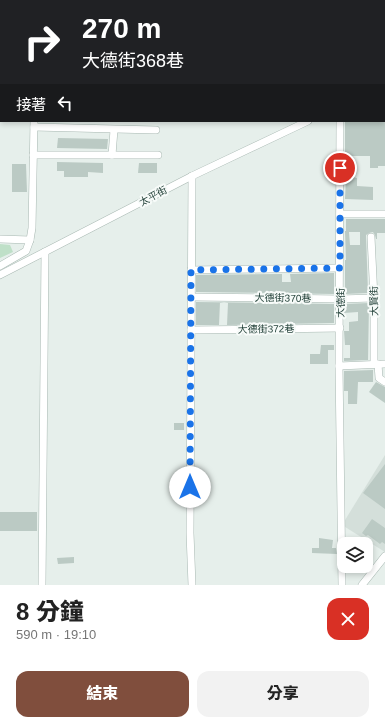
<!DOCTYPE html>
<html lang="zh-TW">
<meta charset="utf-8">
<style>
:root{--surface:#fff;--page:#f2f2f2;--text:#222;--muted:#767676;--accent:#804e3d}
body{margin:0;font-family:Arial,"Noto Sans TC",sans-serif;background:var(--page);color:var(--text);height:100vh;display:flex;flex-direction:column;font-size:15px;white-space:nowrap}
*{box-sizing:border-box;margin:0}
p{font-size:13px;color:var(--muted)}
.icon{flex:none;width:22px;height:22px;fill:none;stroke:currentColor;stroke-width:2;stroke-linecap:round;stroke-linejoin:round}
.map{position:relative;height:585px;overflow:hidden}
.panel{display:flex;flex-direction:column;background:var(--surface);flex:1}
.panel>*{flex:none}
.top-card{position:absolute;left:0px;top:0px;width:385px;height:122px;box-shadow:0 2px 6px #0003;background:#202124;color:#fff;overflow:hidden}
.tools{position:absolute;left:337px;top:537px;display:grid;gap:8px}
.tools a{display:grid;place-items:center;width:36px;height:36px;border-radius:8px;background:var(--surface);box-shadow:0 2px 6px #0003;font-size:20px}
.pin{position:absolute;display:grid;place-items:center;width:34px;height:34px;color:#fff;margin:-17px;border:2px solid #fff;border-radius:50%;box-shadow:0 1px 4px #0007}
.me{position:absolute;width:44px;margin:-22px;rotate:0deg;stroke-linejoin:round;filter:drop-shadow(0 0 3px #0008)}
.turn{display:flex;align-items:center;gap:14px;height:84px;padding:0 16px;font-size:18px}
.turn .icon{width:52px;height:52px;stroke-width:2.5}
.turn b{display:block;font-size:28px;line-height:34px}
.then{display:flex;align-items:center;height:38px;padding:0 16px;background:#0003;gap:8px;font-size:15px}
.round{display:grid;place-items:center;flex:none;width:42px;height:42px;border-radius:12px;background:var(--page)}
.overview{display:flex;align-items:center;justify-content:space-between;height:68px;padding:0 16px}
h1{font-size:24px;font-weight:800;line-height:30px}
.button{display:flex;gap:8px;margin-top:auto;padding:8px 16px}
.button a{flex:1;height:46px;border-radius:12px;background:var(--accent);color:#fff;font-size:16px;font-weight:800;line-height:46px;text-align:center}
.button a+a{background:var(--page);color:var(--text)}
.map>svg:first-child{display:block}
</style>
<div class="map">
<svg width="385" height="585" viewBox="0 0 385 585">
<rect width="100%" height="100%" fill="#e6efeb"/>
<g fill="#d4dfda">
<path d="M345,0H385V101L384,1Z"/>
<path d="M385,455V552L342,525Z"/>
</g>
<path fill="#bfe0c8" d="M0,244L10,245L13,252L0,258Z"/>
<g fill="#bbcac4" fill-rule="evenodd">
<path d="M345,121H385V166H378V168H370V156H345Z"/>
<path d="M58,138L108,139L107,149L57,148Z"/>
<path d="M57,162L103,163V173L88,172V177H64V171H57Z"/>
<path d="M139,163H157V173H138Z"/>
<path d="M12,164H26L27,192H12Z"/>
<path d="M349,176L357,178V186L373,187V200L345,199L346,178H349Z"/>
<path d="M346,219H385V233H377V239H376L375,235L373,232L369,233L366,235L368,293L345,294V260H346L345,231H346ZM349,232H360V245H350Z"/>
<path d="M334,273V294L196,292V275L282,274V282H291L290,274Z"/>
<path d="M196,302L334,304V323L227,325L228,303L220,302L219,325H196Z"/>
<path d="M369,303L368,360L344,361V358H350V345H345L344,331H349V322L358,321V312L344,313V304Z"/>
<path d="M321,345H334V350H328V364H310V354H320Z"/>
<path d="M373,370V382H358L357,404H348V391H344V371Z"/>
<path d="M376,382L385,387V403L369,392Z"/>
<rect x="174" y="423" width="10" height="7"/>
<path d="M385,464V509L363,493Z"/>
<rect x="0" y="512" width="37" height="19"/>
<path d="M372,519L385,528V544L382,542L380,544L368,535L366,536L362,533Z"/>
<path d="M319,538L333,540L332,548H336L337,554L312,553V548H319Z"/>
<path d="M74,557V563L58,564L57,558Z"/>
</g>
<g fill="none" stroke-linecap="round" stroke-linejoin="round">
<g stroke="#a8b8b2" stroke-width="8">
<g id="minor">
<path d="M36,1V0"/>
<path d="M113,1V0"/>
<path d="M341,1V0"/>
<path d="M384,37H385"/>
<path d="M384,94H385"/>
<path d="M384,107H385"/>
<path d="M340,121L339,366L342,585"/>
<path d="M34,127L156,130"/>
<path d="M33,155H158"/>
<path d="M112,155L114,130"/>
<path d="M192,176L190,533L192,585"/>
<path d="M340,214H385"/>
<path d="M371,237L374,298V364"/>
<path d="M0,239L30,240"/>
<path d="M0,266L26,251L30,240L32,228L34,121"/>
<path d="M191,270L339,268"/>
<path d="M0,275L192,176L308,121"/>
<path d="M192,297L339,299L374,298"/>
<path d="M191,330L340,328"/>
<path d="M378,364L379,378L385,382"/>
<path d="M339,366L385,364"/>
<path d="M42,585L45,252"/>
<path d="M362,585L385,556"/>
</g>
</g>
<use href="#minor" stroke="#fff" stroke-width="7"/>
</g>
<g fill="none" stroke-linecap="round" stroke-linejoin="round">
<path stroke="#1a73e8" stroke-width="7" stroke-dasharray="0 12.6" d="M190,487L191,270L340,268V168"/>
</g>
<g text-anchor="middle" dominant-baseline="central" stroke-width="4" stroke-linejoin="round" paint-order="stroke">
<g font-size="10" fill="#24423a" stroke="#f7fbf9">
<text transform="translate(153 196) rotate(-28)">太平街</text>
<text transform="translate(283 298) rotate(1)">大德街370巷</text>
<text transform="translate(374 301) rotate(-91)">大賢街</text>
<text transform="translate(340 303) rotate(-90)">大德街</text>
<text transform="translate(266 329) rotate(-1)">大德街372巷</text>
</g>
</g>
</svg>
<div class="tools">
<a><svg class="icon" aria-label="layers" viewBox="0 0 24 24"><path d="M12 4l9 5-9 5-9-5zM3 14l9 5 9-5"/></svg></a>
</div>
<div class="pin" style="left:340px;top:168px;background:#d93025"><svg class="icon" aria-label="arrive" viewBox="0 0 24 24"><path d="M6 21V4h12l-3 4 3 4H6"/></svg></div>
<svg class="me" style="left:190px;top:487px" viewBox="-20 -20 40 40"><circle r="19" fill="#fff"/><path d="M0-13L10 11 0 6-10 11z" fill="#1a73e8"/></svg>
<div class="top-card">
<div class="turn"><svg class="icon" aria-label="right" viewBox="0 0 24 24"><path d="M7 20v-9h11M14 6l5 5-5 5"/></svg><div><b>270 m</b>大德街368巷</div></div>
<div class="then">接著<svg class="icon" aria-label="left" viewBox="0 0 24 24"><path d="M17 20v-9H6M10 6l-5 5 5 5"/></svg></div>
</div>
</div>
<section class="panel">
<div class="overview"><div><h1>8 分鐘</h1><p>590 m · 19:10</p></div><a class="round" style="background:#d93025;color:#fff"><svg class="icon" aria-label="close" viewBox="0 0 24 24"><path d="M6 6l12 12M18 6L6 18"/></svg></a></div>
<div class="button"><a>結束</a><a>分享</a></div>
</section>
